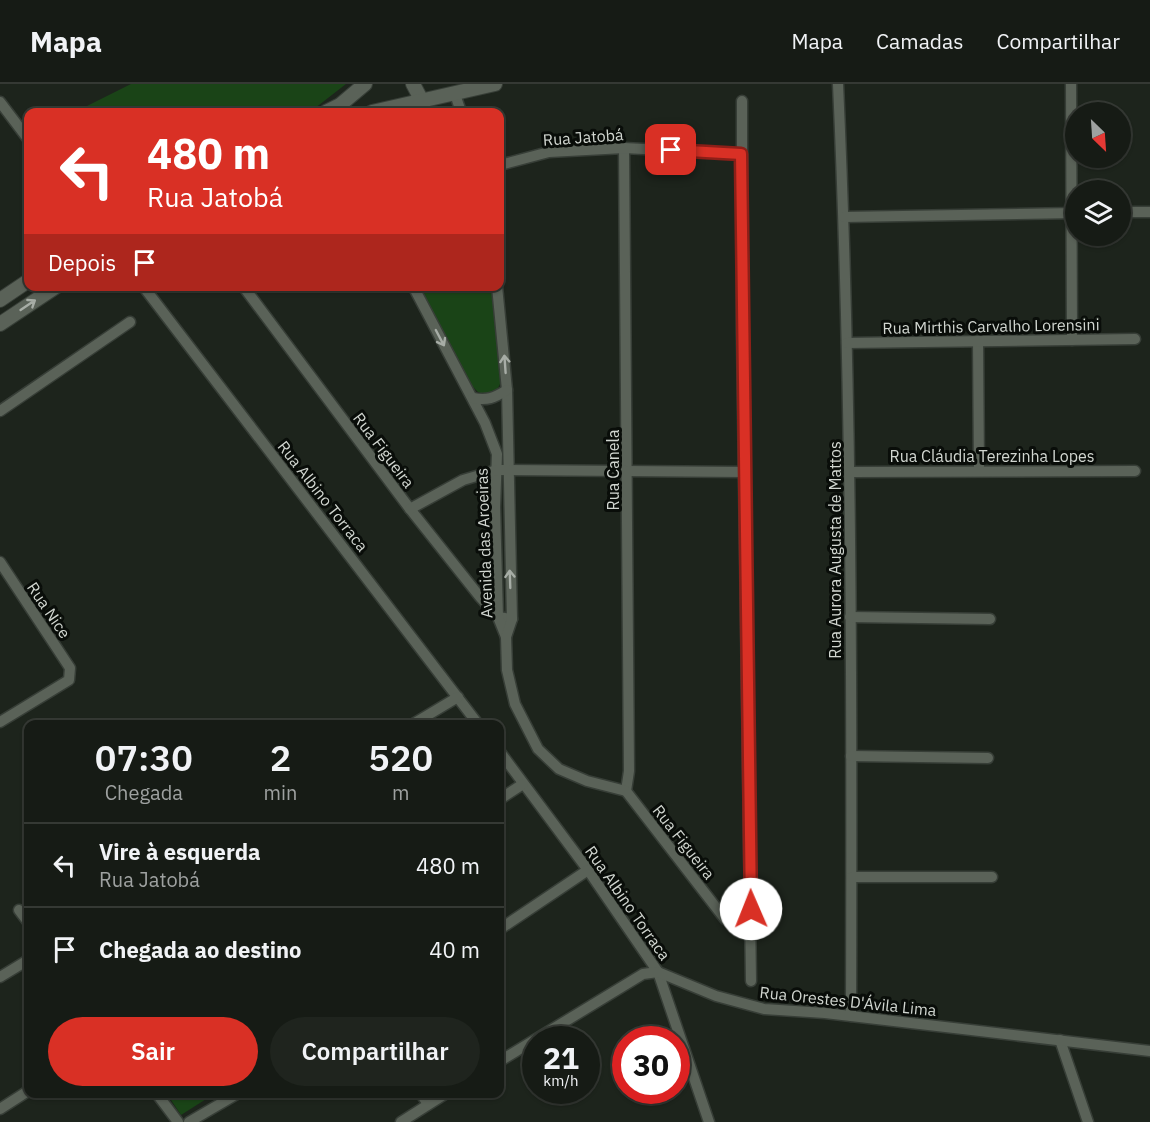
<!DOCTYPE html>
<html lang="pt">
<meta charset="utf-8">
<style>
:root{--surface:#161b15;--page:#1f241e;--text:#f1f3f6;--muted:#9ea1a0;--line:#353934;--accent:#d93025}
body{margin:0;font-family:"IBM Plex Sans",sans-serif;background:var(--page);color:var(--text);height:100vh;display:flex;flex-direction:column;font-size:22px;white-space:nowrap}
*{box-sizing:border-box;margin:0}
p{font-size:20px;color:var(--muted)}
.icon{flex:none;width:33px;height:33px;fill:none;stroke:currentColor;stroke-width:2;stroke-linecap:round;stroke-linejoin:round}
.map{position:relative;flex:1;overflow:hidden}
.sheet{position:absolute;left:24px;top:636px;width:480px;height:378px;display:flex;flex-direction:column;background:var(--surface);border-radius:12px;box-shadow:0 2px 4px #0004,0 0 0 2px var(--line)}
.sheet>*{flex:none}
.top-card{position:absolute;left:24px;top:24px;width:480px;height:183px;border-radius:12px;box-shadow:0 2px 4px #0004,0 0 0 2px var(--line);background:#d93025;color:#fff;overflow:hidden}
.needle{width:39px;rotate:155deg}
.buttons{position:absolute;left:1065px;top:18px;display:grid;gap:12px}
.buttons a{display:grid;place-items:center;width:66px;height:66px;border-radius:50%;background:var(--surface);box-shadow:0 2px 4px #0004,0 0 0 2px var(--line);font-size:30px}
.speed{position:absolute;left:522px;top:942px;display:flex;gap:12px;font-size:30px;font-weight:700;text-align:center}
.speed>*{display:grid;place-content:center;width:78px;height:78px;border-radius:50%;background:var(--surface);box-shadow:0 2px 4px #0004,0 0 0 2px var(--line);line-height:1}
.speed small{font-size:15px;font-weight:400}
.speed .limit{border:9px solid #d22;background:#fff;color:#111}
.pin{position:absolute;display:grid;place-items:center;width:51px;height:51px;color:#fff;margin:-26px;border-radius:12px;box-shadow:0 3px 9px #0006}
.me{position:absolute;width:66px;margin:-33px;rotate:359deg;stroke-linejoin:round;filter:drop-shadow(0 0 4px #0008)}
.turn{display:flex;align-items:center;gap:21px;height:126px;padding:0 24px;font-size:27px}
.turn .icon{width:78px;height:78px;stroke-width:2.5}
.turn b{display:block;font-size:42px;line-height:51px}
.then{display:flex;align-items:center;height:57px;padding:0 24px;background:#0003;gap:12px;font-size:22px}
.eta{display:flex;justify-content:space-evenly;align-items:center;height:102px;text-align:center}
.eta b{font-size:36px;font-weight:600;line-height:42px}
.action{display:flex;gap:12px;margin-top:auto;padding:12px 24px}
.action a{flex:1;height:69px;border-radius:36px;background:var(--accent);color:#fff;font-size:24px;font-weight:600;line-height:69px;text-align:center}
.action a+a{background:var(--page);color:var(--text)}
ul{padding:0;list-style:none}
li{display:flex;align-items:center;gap:18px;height:84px;padding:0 24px;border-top:2px solid var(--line)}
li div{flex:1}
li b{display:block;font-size:22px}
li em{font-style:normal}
header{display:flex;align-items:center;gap:36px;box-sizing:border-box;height:84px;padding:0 30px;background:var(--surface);border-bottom:2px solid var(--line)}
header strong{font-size:28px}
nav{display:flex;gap:33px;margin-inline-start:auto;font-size:21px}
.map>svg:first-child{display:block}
</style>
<header>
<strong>Mapa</strong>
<nav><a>Mapa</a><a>Camadas</a><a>Compartilhar</a></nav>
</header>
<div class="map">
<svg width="1150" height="1038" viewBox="0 0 1150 1038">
<rect width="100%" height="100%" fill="#1d241c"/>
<g fill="#1a4417">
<path d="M131,0H346L310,28H75Z"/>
<path d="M419,203H492L500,264L501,298L497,306L487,311L478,308L472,302Z"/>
<path d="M167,1010H214L181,1031Z"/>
</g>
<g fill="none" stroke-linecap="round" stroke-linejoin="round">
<g stroke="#373e37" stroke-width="13">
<g id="street">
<path d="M838,0C852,310 852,621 851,932"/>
<path d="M1071,0L1072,256"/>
<path d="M455,10L461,28"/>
<path d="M422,17L426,28"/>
<path d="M742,17V250L751,897"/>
<path d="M0,18L28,55"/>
<path d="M624,64L629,687L626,707"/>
<path d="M500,81L549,68L624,64L741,70"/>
<path d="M1120,128H1150"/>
<path d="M844,133L1076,129"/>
<path d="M143,202L478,640"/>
<path d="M243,202L410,425L480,513L498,533L512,535"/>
<path d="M413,202L485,339L497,370L495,423L498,533L506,553"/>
<path d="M497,202L507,306L512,535L506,553L507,586L515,620L538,665L559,685L587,697L626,707L725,835L751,847"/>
<path d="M978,257L979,387"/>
<path d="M847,259L1135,255"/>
<path d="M473,314C487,317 494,314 507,306"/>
<path d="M0,327L130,238"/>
<path d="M850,388L1135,387"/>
<path d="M410,425L463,396L497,386L744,388"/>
<path d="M0,478L70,584L69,596L0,638"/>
<path d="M850,533L990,535"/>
<path d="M413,640L458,613"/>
<path d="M500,668L588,786L658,888L709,1038"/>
<path d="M851,672L988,674"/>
<path d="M500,715L523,700"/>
<path d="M852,793H992"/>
<path d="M19,826L28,838"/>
<path d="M500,845L588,786"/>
<path d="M0,893L28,876"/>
<path d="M1060,956L1088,1038"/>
<path d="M500,977L643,890L658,888L716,912L764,925L825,929L1150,967"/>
<path d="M157,1010L178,1038"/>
<path d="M421,1010L428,1020"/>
<path d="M0,1025L28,1007"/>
<path d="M189,1038L237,1010"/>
<path d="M401,1038L445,1010"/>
</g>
</g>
<g stroke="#373e37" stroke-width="16">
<g id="secondary">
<path d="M413,0L422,17"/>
<path d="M326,28L340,21L365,0"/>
<path d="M372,28L495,0"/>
<path d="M0,216L28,197"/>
<path d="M0,240L57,202"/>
</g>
</g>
<use href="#street" stroke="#5a6258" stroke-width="10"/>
<use href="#secondary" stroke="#5a6258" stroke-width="14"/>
</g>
<defs><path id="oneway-shaft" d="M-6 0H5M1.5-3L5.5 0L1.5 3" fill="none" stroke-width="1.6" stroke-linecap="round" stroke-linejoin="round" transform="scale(1.5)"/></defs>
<g stroke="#a7ada6">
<use href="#oneway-shaft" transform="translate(28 221) rotate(-34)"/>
<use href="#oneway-shaft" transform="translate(440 254) rotate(62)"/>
<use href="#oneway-shaft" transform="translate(505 280) rotate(-94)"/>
<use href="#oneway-shaft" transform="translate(510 495) rotate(-92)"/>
</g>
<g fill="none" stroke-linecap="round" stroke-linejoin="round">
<g stroke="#8d1f18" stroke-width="15">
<path id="route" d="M671,66L741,70L751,825"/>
</g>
<use href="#route" stroke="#d93025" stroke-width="10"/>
</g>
<g text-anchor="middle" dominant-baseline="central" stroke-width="6" stroke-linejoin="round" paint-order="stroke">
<g font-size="16" fill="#d1d6d0" stroke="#090d09">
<text transform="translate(583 53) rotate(-4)">Rua Jatobá</text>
<text transform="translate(991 242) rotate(-1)">Rua Mirthis Carvalho Lorensini</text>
<text transform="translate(384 366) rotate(53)">Rua Figueira</text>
<text x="992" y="372">Rua Cláudia Terezinha Lopes</text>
<text transform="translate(613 386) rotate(-90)">Rua Canela</text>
<text transform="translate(323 412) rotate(52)">Rua Albino Torraca</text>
<text transform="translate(484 459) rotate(-92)">Avenida das Aroeiras</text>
<text transform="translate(835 466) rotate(-90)">Rua Aurora Augusta de Mattos</text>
<text transform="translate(49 526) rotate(56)">Rua Nice</text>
<text transform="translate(684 758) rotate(52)">Rua Figueira</text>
<text transform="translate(628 819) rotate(55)">Rua Albino Torraca</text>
<text transform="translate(848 917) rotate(6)">Rua Orestes D'Ávila Lima</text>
</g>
</g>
</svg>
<div class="buttons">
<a><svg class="needle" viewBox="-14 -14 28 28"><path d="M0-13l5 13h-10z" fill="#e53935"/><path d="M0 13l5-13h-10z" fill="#9ea1a0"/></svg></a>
<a><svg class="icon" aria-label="layers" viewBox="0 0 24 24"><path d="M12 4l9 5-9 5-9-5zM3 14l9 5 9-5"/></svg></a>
</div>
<div class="speed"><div>21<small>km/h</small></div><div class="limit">30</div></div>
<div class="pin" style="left:671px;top:66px;background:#d93025"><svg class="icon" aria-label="arrive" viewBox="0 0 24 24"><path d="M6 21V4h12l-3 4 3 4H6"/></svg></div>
<svg class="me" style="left:751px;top:825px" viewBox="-20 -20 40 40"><circle r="19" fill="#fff"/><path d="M0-13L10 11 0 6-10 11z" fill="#d93025"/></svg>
<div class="top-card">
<div class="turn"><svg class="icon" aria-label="left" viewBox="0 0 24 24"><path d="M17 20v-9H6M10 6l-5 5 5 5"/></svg><div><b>480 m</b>Rua Jatobá</div></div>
<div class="then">Depois<svg class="icon" aria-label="arrive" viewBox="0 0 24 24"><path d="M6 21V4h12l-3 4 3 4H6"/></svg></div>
</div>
<section class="sheet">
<div class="eta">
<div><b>07:30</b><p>Chegada</p></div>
<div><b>2</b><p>min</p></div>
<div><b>520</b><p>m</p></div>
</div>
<ul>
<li><svg class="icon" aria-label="left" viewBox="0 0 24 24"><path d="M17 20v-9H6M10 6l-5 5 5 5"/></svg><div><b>Vire à esquerda</b><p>Rua Jatobá</p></div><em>480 m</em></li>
<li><svg class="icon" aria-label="arrive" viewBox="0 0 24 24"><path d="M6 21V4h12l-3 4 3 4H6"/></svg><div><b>Chegada ao destino</b></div><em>40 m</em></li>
</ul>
<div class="action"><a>Sair</a><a>Compartilhar</a></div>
</section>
</div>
